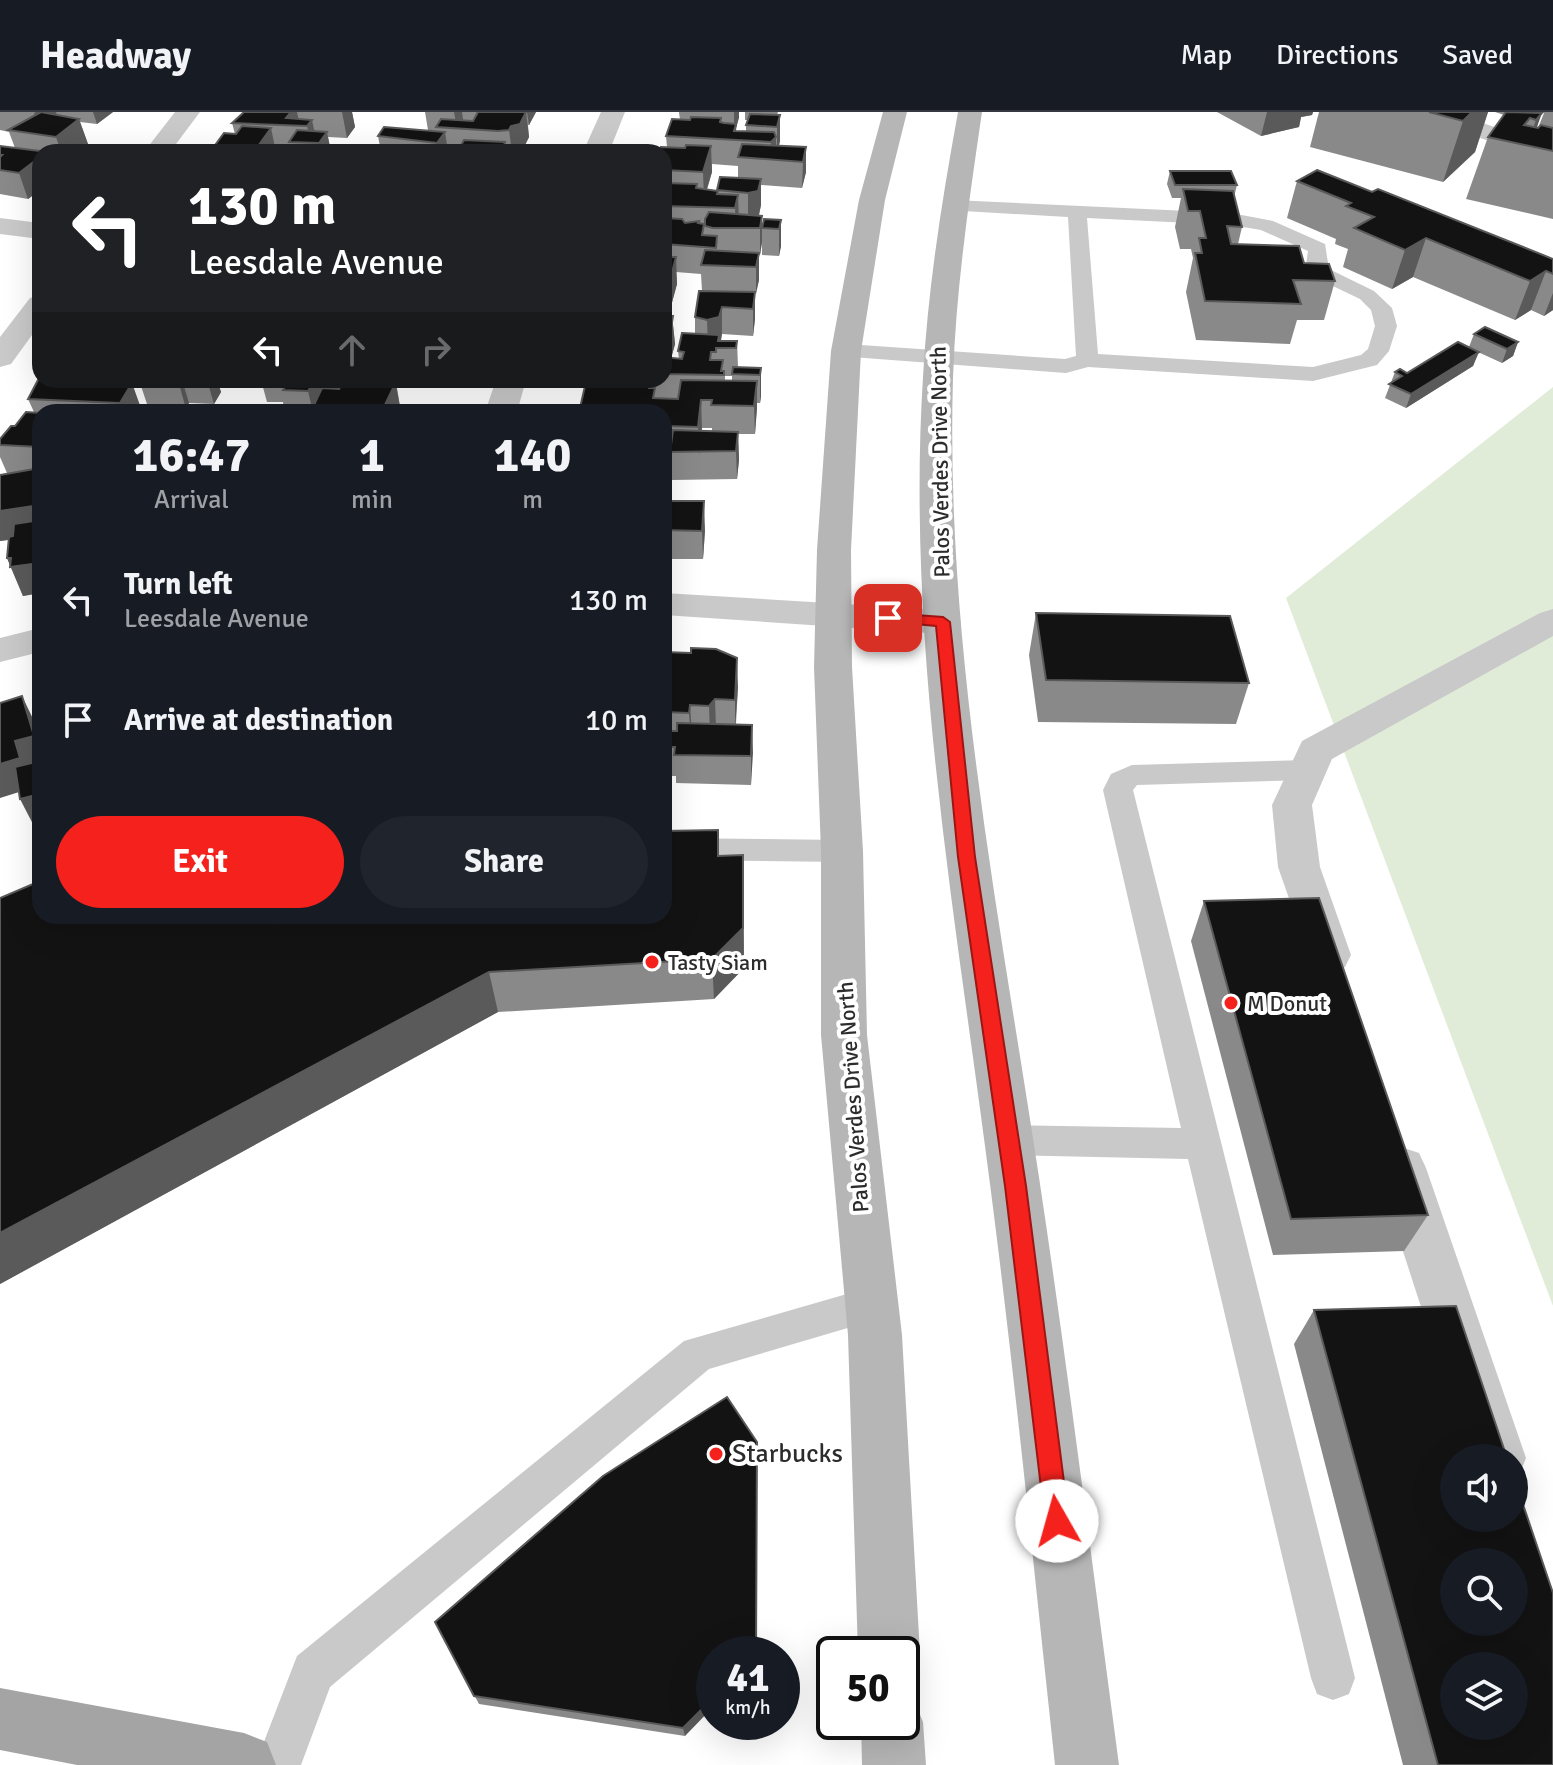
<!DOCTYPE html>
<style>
:root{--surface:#171b24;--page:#20242c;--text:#f1f3f6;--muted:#9ea1a6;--line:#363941;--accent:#f5211d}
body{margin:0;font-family:Signika,sans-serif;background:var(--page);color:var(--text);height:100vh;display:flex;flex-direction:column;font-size:30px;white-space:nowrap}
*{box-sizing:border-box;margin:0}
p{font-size:26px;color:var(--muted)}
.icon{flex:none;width:44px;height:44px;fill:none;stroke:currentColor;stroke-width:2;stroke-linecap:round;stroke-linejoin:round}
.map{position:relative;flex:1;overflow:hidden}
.details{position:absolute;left:32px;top:292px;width:640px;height:520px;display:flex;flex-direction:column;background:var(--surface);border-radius:24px;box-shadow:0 8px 32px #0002}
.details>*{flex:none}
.top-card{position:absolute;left:32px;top:32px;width:640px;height:244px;border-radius:24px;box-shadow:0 8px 32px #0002;background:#202124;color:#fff;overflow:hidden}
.buttons{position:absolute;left:1440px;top:1332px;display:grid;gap:16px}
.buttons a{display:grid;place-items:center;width:88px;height:88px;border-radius:50%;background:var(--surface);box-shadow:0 8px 32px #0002;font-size:40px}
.speed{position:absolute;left:696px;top:1524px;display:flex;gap:16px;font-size:40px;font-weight:700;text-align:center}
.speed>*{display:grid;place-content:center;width:104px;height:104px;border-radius:50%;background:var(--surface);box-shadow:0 8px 32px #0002;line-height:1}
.speed small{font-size:20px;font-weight:400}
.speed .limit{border:4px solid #111;border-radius:12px;background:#fff;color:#111}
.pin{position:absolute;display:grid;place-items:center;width:68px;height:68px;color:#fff;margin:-34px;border-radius:16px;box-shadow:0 4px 12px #0006}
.me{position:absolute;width:88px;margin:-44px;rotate:353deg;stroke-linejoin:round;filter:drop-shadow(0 0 6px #0008)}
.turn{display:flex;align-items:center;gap:28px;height:168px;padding:0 24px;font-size:36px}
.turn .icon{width:104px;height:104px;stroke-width:2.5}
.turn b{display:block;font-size:56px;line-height:68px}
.lanes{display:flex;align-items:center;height:76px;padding:0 24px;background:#0003;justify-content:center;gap:40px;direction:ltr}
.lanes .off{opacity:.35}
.eta{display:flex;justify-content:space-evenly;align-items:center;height:136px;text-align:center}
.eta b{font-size:48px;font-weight:700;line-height:56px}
.primary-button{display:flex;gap:16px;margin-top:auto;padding:16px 24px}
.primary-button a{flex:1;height:92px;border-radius:48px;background:var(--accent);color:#fff;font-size:32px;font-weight:700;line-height:92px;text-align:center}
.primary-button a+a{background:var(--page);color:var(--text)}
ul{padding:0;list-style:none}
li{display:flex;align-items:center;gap:24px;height:120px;padding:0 24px}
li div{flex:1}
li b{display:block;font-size:30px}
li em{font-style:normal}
header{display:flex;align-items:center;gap:48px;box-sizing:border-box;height:112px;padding:0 40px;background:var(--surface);border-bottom:2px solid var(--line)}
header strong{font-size:38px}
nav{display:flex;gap:44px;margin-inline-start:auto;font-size:28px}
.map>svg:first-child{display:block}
</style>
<header>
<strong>Headway</strong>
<nav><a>Map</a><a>Directions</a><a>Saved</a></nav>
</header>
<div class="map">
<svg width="1553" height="1653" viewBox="0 0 1553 1653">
<rect width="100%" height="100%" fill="#fff"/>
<path fill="#e1ecd8" d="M1553,275V1194L1286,486Z"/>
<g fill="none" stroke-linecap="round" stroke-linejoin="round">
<g fill="#c9c9c9" fill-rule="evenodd">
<path d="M953,88L1231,101L1273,109L1325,132L1329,157L1374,179L1392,196L1397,214L1389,239L1377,253L1313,269L1088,255L1066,261L838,244L835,239L846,232L1065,247L1076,244L1068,105L946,98L943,94ZM1087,106L1231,113L1261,118L1308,139L1306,153L1314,165L1360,187L1371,198L1375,214L1368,237L1361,243L1313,255L1098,242Z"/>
<path d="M1307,648L1317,651L1322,658L1317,665L1307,668L1137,673L1133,678L1355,1566L1349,1582L1333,1588L1317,1582L1311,1566L1188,1047L1008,1043L995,1039L990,1028L995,1017L1008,1013L1181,1016L1103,678L1111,662L1132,653Z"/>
<path d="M664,726L842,728L853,731L857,739L853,747L842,750L664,748Z"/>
<path d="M871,1175L885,1181L890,1193L885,1205L709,1257L330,1575L301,1653H255L297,1544L684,1229Z"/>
</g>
<g fill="#c9c9c9" fill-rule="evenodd">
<path d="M175,0H200L170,40H144Z"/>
<path d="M601,0H625L609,40H583Z"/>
<path d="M1400,0H1444L1465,5L1553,35V52L1458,18L1403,5Z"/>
<path d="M0,106L40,111V127L0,122Z"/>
<path d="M40,183V212L11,252L0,255V225L30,186Z"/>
<path d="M496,268H526L517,300H485Z"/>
<path d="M664,481L943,498L956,502L961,510L956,518L943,522L664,503Z"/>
<path d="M1553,497V524L1332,647L1312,693L1320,755L1351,843L1345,855L1329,860L1313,855L1278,755L1272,693L1302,629L1540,501Z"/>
<path d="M40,516V540L0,550V526Z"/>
<path d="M1401,1035L1419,1041L1426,1056L1526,1346L1518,1366L1514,1367V1346H1470L1376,1056L1383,1041Z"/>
</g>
<g fill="#b6b6b6" fill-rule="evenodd">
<path d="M883,0H907L885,88L861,239L851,438L852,555L863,739L867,923L902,1223L920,1542L911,1564L902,1567V1542H858L848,1223L821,923V739L814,555L817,438L831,239L859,88Z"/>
<path d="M958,0H982C969,89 956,176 953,266C945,536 1000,806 1040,1072C1069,1265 1093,1459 1119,1653H1055C1034,1459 1015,1265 990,1072C956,806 906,534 923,265C928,175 942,88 958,0Z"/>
<path d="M902,1583L914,1588L923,1610L926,1653H862L861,1610H902Z"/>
</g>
<path fill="#a4a4a4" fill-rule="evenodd" d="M0,1576L244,1621L267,1630L276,1653H77L0,1638Z"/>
</g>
<g fill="#898989" fill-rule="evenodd">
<path d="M0,0H113L97,12L80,10L88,32L78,40H40V78L28,87L0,82V34L15,36L9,20L0,18Z"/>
<path d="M244,0H352L355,15L347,26L328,25L331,40H291V39L276,38L290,39V40H210L235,22L232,11Z"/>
<path d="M425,0H536L529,13H528L529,25L523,37L514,40H381L378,24L428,18Z"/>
<path d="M679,0H739L736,19H746V13L748,8H745V0H778L777,3L780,29L779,34L806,35V60L802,76L761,73V93L759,104H762V130L760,143H759V168L755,182V207L753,224L722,222L721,229H737L738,255L761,256V284L760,291H757L755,322H738L739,348L737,367L672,368L670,342H664V300H581L580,296L595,275V268H664V40L667,35L666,24L680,8ZM712,52L738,54V66L717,79L707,78L712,60ZM676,160L701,162L702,179L695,205V222L678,239L679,247L664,245V243H672L675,232L671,194L677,172ZM725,264H732V269H725ZM702,316H712V320L702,319Z"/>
<path d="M1217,0H1313L1312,3L1301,5L1299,15L1261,24Z"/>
<path d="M1319,0H1488L1475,40L1443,70L1310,35Z"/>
<path d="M1495,0H1540L1537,16H1538L1544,1L1543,0H1553V107L1466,87L1488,25L1504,3Z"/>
<path d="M1170,59L1237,73L1234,85L1242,115L1238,132L1304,151L1335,169L1324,208H1297L1290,232L1196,228L1186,180L1193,146L1191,137H1180L1175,115L1181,86H1172L1167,72Z"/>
<path d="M1297,69L1372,80L1553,147V198L1544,204L1531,198L1515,208L1413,165L1392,177L1343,155L1348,137L1335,132L1336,127L1287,106Z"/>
<path d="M781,108V134L779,144L762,143V116Z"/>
<path d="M1474,222L1518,230L1513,244L1502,251L1478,240L1473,254L1406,296L1385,286L1395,260L1407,261L1469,235Z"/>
<path d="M40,268H217L221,280L214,292L189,291L186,297L148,295L140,271L119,270L142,298L158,300H40V481L23,484L7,446L9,428L0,429V363L7,361L0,345V327L34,300L28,287Z"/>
<path d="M261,268H328L330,276L339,277L341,274H339L337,268H414L410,276H397L401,300H289L288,297H284L283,290H267Z"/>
<path d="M664,389L705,418L703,447H664Z"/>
<path d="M1036,501L1249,571L1236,612L1038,610L1029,543Z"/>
<path d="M664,540L738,575L736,612L752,613L751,673L676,671V664H665L664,649Z"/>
<path d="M718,718L719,744L743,743L744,856L714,887L498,900L0,1172V786L280,811Z"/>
<path d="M1204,789L1428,1103L1404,1139L1273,1143L1191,829Z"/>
<path d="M1314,1198L1553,1653H1403L1294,1232Z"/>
<path d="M757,1330L685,1624L479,1592L435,1510Z"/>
</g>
<g fill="#5a5a5a">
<path d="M36,0H56L60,14L42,23L34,1Z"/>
<path d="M93,0H113L97,12Z"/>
<path d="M291,0H297L300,14L286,6Z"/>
<path d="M342,0H352L355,15L347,26Z"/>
<path d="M454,0H462L464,14L457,16Z"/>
<path d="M526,0L529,25L523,37L512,40L509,18L511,14Z"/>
<path d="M527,0H536L529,13Z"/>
<path d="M734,0H739V6L736,16V28H734Z"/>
<path d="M1267,0H1313L1312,3L1301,5L1299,15L1261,24Z"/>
<path d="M1472,0H1488L1475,40L1443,70L1463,9Z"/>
<path d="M1542,1L1530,34L1527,33L1536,8Z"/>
<path d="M780,3V29L777,40V15Z"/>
<path d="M79,7L88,32L78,40H61L56,25Z"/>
<path d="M312,8L317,31H311L307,14Z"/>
<path d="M271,16L276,40L256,37Z"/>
<path d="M327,20L331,40H321L319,31Z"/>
<path d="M445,20L448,40H438L437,31Z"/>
<path d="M776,25V48L771,47V30Z"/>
<path d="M711,34L712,60L704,86L703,60Z"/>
<path d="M806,35V60L802,76L803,50Z"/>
<path d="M40,45V78L28,87L19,61Z"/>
<path d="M761,67V93L758,106L748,107V81Z"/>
<path d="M738,83L739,109L736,116L735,96Z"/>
<path d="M762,104V130L760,143V116Z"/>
<path d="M781,108V134L779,144V117Z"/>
<path d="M1426,126L1413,165L1392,177L1405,138Z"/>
<path d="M759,141V168L756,182V155Z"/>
<path d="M676,145L677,172L671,194L675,232L672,243L671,216L668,204L670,195L669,172Z"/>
<path d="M1546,159L1531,198L1515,208L1530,169Z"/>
<path d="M755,180V207L753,224V197Z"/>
<path d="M1553,181V198L1544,204Z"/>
<path d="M722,195V222L720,233L708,235L707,208Z"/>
<path d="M1518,230L1513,244L1502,251L1507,237Z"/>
<path d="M1479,240L1473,254L1406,296L1411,282Z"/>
<path d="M761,256V284L760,291V263Z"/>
<path d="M105,268H118L122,280L132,271L142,299L123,300L120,291Z"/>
<path d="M178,268H182L189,291L186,297Z"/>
<path d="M207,268H217L221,280L214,292Z"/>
<path d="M315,268H328L331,280L313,295L314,300H313L308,279Z"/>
<path d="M393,268H395L401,300H383V297Z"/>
<path d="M408,268H414L410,276Z"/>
<path d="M757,269V297L755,322L754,294Z"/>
<path d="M701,288L702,316L699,343L698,315Z"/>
<path d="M738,320L739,348L737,367L736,339Z"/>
<path d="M704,389L705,418L703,447L702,419Z"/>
<path d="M40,393V423L0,429V399Z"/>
<path d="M7,446H11L40,451V481L23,484Z"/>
<path d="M737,546L738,575L735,617V588Z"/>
<path d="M22,584L36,613L40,626V655L35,675L0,686V652L15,629Z"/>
<path d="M715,587L716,616L710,622L709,594Z"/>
<path d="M690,593L692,622L691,630L689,601Z"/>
<path d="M752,613L753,641L751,673V644Z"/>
<path d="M40,682V714L35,716L20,687Z"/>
<path d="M743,743L744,856L714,887L712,847Z"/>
<path d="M489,860L498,900L0,1172V1121Z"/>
<path d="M714,1585V1594L685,1624L683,1616Z"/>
</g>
<g fill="#131313" stroke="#5a5a5a" stroke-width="2" fill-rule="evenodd">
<path d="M41,0L79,7L56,25L8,18Z"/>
<path d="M244,0H291L286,6L312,8L307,14L232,11Z"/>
<path d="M478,0H526L520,12L511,14L509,18L498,19L436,15L441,7L473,9Z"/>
<path d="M1429,0H1472L1463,9Z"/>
<path d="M1506,0L1542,1L1536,8L1530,6L1524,13L1538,16L1541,13L1553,16V39L1488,25Z"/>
<path d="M750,2L780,3L777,15L746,13Z"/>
<path d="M691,5L721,6L720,10L724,11L736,12L734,19L774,20L776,25L771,30L666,24L672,7L690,8Z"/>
<path d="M242,14L271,16L256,37L290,39L289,40H210L224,21L236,22Z"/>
<path d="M384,15L445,20L437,31L378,24Z"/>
<path d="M297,18L327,20L319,31L289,30Z"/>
<path d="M464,28L505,30L503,36H506L502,40H457Z"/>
<path d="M742,32L806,35L803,50L738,45Z"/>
<path d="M686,33L711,34L703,60L664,58V40H660L661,35L685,36Z"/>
<path d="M0,34L48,40H40V45L19,61L0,58V45L2,43H0Z"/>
<path d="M1317,58L1372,80L1378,77L1553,147V162L1546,159L1530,169L1426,126L1405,138L1354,116L1374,105L1346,94L1351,91L1297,69Z"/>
<path d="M1170,59H1231L1237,73H1175Z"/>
<path d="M720,65L761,67L758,79L748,81L717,78Z"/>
<path d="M664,71L697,72L696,76L718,79L717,82L738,83L735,96L664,94Z"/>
<path d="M1183,77L1233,79L1242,115L1227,114L1231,132L1299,134L1304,151L1329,152L1335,169L1293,168L1301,192L1205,189L1195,141H1202L1199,126H1206L1200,99H1188Z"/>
<path d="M709,100L762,104L760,116H713L705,114V107Z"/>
<path d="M664,106L682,107L685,111L699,109L698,111L704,112L702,123L717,124L716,136L664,132Z"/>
<path d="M764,107L781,108L779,117L762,116Z"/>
<path d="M705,138L759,141L756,155L701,153Z"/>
<path d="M664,145H676L669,172H664Z"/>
<path d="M699,179L755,180L753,197L722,195L719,205L707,208L695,205Z"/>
<path d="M664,190H671L668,204H673L671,216L664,215Z"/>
<path d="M1485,215L1518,230L1507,237L1474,222Z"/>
<path d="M682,221L719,223L718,229H737L736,236H716V240H711L710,248H723L721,259H724V263L664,262V245L682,247L684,240L678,239Z"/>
<path d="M1458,230L1479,240L1411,282L1389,272L1402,264L1395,260L1400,257L1407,261Z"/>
<path d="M733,255L761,256L760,263L732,262Z"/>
<path d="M39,266L40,268H109L108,271H132L120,291L28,287Z"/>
<path d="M278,268H315L308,279L283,278L288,270L277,269Z"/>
<path d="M345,268H393L391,272H395L383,297L313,295L322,276L339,277Z"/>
<path d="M596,268L650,270L649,276H655L653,286L678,287L681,268L757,269L754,294L711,293L712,288H701L698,315L664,314V300H604L605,297L580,296L585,274L595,275Z"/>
<path d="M120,297L158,299L118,300Z"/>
<path d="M26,300L40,301V335L0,333V327L11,314H15Z"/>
<path d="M673,318L738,320L736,339L670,340Z"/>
<path d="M40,356V393L0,399V363Z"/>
<path d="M664,389H704L702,419L664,418Z"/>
<path d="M40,408V451L10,455L11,446H7L9,425L13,424L14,412Z"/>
<path d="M1036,501L1230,504L1249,571L1046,568Z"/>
<path d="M691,536L716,537L737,546L735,588L715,587L709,594L690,593L689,601L664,600V540L691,541Z"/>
<path d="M22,584L34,624L15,629L20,646L0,652V591Z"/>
<path d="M677,611L752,613L751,644L674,643L675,635H664V626L665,619H677Z"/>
<path d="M40,649V682L20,687L15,655Z"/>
<path d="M718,718V744L743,743V816L712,847L489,860L0,1121V786L40,769V804H275L280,811L295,804H664V719Z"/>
<path d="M1319,786L1428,1103L1291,1107L1204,789Z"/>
<path d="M1456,1194L1507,1346H1454V1406H1514V1366L1553,1481V1653H1438L1314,1198ZM1454,1450H1514V1510H1454ZM1454,1554H1514V1614H1454Z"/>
<path d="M727,1285L757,1330L756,1542H714V1585L683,1616L474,1584L435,1510L603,1364Z"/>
</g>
<path fill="#f5211d" stroke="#9f1513" stroke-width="2" d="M888,501L943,505L950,510L975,745L1026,1074L1069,1409L1065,1418L1057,1421L1048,1418L1045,1409L1005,1074L958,745L936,514L883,509L881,506Z"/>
<g fill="#f5211d" stroke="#fff" stroke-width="3">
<circle cx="652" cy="850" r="8"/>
<circle cx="1231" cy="891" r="8"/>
<circle cx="716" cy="1342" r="8"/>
</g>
<g text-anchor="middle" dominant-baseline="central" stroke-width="8" stroke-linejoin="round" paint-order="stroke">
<g font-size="22" fill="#2c2c2c" stroke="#fff">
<text transform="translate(940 350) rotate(-91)">Palos Verdes Drive North</text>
<text transform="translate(853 985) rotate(-94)">Palos Verdes Drive North</text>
</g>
<g font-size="22" fill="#2c2c2c" stroke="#fff" text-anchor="start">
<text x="668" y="850">Tasty Siam</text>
<text x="1247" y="891">M Donut</text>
</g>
<g font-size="26" fill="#2c2c2c" stroke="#fff" text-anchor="start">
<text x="732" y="1342">Starbucks</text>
</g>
</g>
</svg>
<div class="buttons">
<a><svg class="icon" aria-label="sound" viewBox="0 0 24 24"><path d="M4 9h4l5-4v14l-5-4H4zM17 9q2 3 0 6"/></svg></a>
<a><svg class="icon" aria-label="search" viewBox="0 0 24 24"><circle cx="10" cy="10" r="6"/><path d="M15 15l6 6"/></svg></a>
<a><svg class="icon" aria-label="layers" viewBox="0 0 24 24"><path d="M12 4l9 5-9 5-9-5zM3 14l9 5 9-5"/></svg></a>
</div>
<div class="speed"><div>41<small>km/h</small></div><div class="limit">50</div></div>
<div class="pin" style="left:888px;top:506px;background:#d93025"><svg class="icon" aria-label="arrive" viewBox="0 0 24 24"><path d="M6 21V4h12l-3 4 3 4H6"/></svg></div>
<svg class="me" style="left:1057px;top:1409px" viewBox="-20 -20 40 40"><circle r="19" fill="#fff"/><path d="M0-13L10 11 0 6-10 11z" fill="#f5211d"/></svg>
<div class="top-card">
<div class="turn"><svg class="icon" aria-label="left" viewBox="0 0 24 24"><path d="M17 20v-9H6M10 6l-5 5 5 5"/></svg><div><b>130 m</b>Leesdale Avenue</div></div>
<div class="lanes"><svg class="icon" aria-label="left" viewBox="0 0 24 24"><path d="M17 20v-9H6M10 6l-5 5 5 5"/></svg><svg class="icon off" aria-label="ahead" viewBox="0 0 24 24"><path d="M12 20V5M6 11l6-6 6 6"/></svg><svg class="icon off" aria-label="right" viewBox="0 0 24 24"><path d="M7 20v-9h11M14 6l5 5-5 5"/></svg></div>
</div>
<section class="details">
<div class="eta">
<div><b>16:47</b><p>Arrival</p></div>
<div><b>1</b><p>min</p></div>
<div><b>140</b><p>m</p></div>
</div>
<ul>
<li><svg class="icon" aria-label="left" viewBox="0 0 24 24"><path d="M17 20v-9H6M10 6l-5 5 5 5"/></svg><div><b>Turn left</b><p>Leesdale Avenue</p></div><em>130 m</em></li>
<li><svg class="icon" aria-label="arrive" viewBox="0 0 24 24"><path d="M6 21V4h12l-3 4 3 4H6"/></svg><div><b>Arrive at destination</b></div><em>10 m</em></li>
</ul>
<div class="primary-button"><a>Exit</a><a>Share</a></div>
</section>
</div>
